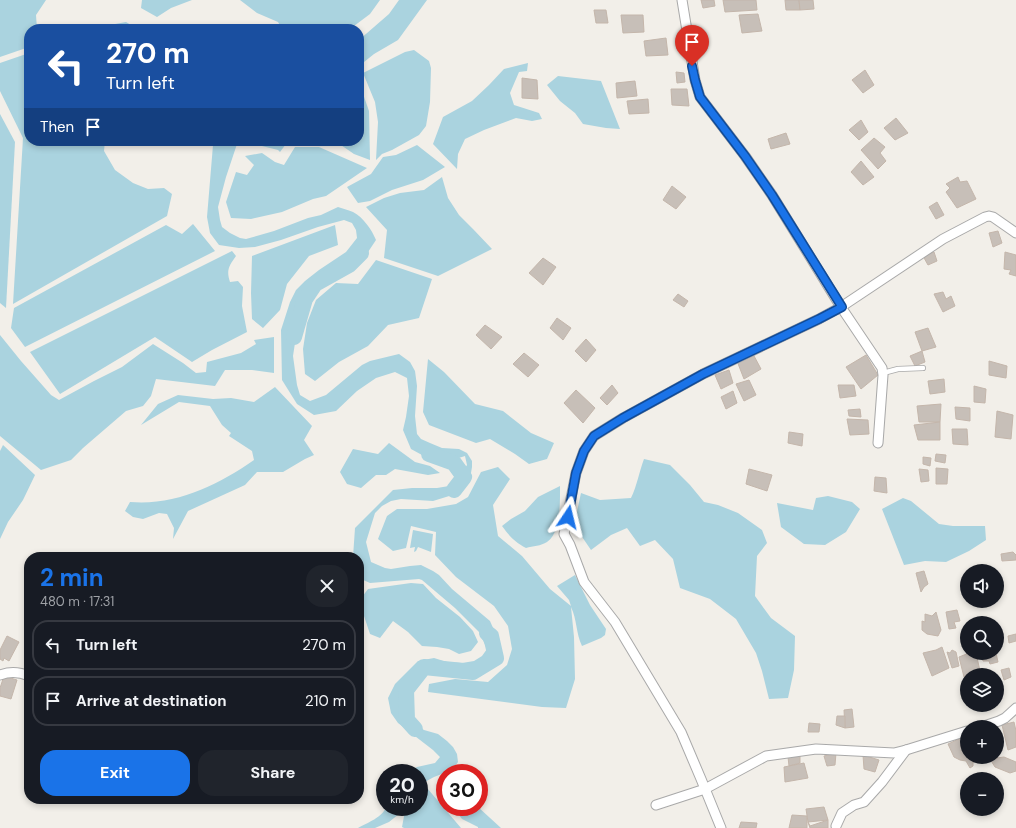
<!DOCTYPE html>
<meta charset="utf-8">
<style>
:root{--surface:#171b24;--page:#20242c;--text:#f1f3f6;--muted:#9ea1a6;--line:#363941;--accent:#1a73e8}
body{margin:0;font-family:"DM Sans",sans-serif;background:var(--page);color:var(--text);height:100vh;display:flex;flex-direction:column;font-size:15px;white-space:nowrap}
*{box-sizing:border-box;margin:0}
p{font-size:13px;color:var(--muted)}
.icon{flex:none;width:22px;height:22px;fill:none;stroke:currentColor;stroke-width:2;stroke-linecap:round;stroke-linejoin:round}
.map{position:relative;flex:1;overflow:hidden}
.sheet{position:absolute;left:24px;top:552px;width:340px;height:252px;display:flex;flex-direction:column;background:var(--surface);border-radius:16px;box-shadow:0 2px 6px #0003}
.sheet>*{flex:none}
.hud{position:absolute;left:24px;top:24px;width:340px;height:122px;border-radius:16px;box-shadow:0 2px 6px #0003;background:#1a4fa0;color:#fff;overflow:hidden}
.tools{position:absolute;left:960px;top:564px;display:grid;gap:8px}
.tools a{display:grid;place-items:center;width:44px;height:44px;border-radius:50%;background:var(--surface);box-shadow:0 2px 6px #0003;font-size:20px}
.speed{position:absolute;left:376px;top:764px;display:flex;gap:8px;font-size:20px;font-weight:700;text-align:center}
.speed>*{display:grid;place-content:center;width:52px;height:52px;border-radius:50%;background:var(--surface);box-shadow:0 2px 6px #0003;line-height:1}
.speed small{font-size:10px;font-weight:400}
.speed .limit{border:6px solid #d22;background:#fff;color:#111}
.pin{position:absolute;display:grid;place-items:center;width:34px;height:34px;color:#fff;margin:-41px -17px;border-radius:50% 50% 50% 0;rotate:-45deg;box-shadow:0 0 4px #0007}
.pin .icon{rotate:45deg}
.me{position:absolute;width:44px;margin:-22px;rotate:10deg;stroke-linejoin:round;filter:drop-shadow(0 0 3px #0008)}
.turn{display:flex;align-items:center;gap:14px;height:84px;padding:0 16px;font-size:18px}
.turn .icon{width:52px;height:52px;stroke-width:2.5}
.turn b{display:block;font-size:28px;line-height:34px}
.then{display:flex;align-items:center;height:38px;padding:0 16px;background:#0003;gap:8px;font-size:15px}
.round{display:grid;place-items:center;flex:none;width:42px;height:42px;border-radius:16px;background:var(--page)}
.headline{display:flex;align-items:center;justify-content:space-between;height:68px;padding:0 16px}
h1{font-size:24px;font-weight:700;line-height:30px;color:var(--accent)}
.action{display:flex;gap:8px;margin-top:auto;padding:8px 16px}
.action a{flex:1;height:46px;border-radius:16px;background:var(--accent);color:#fff;font-size:16px;font-weight:700;line-height:46px;text-align:center}
.action a+a{background:var(--page);color:var(--text)}
ul{padding:0;list-style:none}
li{display:flex;align-items:center;gap:12px;height:50px;margin:0 8px 6px;padding:0 8px;border:2px solid var(--line);border-radius:16px}
li div{flex:1}
li b{display:block;font-size:15px}
li em{font-style:normal}
.map>svg:first-child{display:block}
</style>
<div class="map">
<svg width="1016" height="828" viewBox="0 0 1016 828">
<rect width="100%" height="100%" fill="#f2efe9"/>
<g fill="#aad3df">
<path d="M0,0H46L36,15L37,29H29V47L0,57Z"/>
<path d="M142,0H192L171,8L157,17L141,8Z"/>
<path d="M240,0H380L370,14L350,29H282L278,22L257,13Z"/>
<path d="M399,0H427L398,40L374,54L359,66V40L389,14Z"/>
<path d="M126,22L136,28L141,29H97L99,27Z"/>
<path d="M414,50L429,61L431,68L430,102L426,126L419,135L392,150L382,154L376,160L378,122L375,102L363,73L405,52Z"/>
<path d="M29,53V141H105L104,151L115,170L133,183L148,189L164,188L172,194L167,216L13,304L23,138L0,91V63Z"/>
<path d="M528,63L527,71L519,72L510,93L514,105L539,113L542,119L532,121L516,118L484,130L465,139L458,154L457,169L433,144L443,117L472,101L489,85L504,69Z"/>
<path d="M558,76L601,81L620,129L606,128L583,124L575,113L560,101L547,85Z"/>
<path d="M359,87L362,91L369,111L370,160L354,154L335,141H359Z"/>
<path d="M0,114L15,142L6,308L0,303Z"/>
<path d="M215,141H238L226,177L218,207L220,220L222,227L230,233L240,238L246,239L274,231L308,218L321,215L338,207C343,209 349,210 353,212C363,217 372,230 376,240L366,255L352,266L337,268L311,283L304,291L302,298L298,331L295,343L293,356L297,385L300,395L310,401L326,395L362,365L370,361L399,354L410,362L415,371L417,386L415,416L417,434L421,439L430,443L442,448L459,449L467,453L472,461V467L470,479L459,493L433,501L401,499L391,501L382,506L375,513L366,542L371,562L385,568L391,569L410,566L421,565L433,571L439,575L452,589L490,621L497,637L498,648L488,659L481,664L470,669L434,666L419,669L409,679L403,688L400,696L399,703L411,714L419,727L424,730L438,734L447,741L453,747L457,754L458,762L452,770L434,777L419,785V773H407L417,767L435,763L440,757L433,750L398,723L391,713L388,698L395,684L418,661L434,658L447,662L462,663L474,661L482,656L487,649L479,632L455,608L422,580L419,579L370,583L361,579L359,576V557H353L355,528L393,490L412,488H437L449,486L456,482L467,465L465,456L443,463L433,461L411,449L403,430L406,417L409,396L407,378L395,372L376,378L357,391L336,411L314,415L297,404L282,380L281,330L290,302L296,290L305,281L319,270L346,252L357,238L356,230L352,223L344,220L318,227L281,240L255,247L239,248L219,245L210,233L207,217L213,145Z"/>
<path d="M244,141H292L286,144L280,152L278,150L262,146L242,145Z"/>
<path d="M417,145L445,167L423,180L392,190L370,201L358,203L347,187L371,174L383,157L396,155Z"/>
<path d="M295,147H319L367,168L326,196L313,199L282,212L251,219L231,218L226,202L236,172L247,175L254,165L245,156L262,153L275,162L284,165Z"/>
<path d="M442,177L448,198L459,215L473,229L492,249L438,276L384,258L387,230L366,207L384,198L400,193L424,190Z"/>
<path d="M193,224L215,251L25,347L11,328L14,308L166,225L182,234Z"/>
<path d="M335,225L338,245L309,256L287,284L280,310L263,328L252,319L251,293L252,256Z"/>
<path d="M232,251L236,256C229,266 226,270 230,282L238,281L243,287L242,306L247,332L212,350L192,362L155,337L60,394L30,352Z"/>
<path d="M376,260L432,279L419,318L388,325L368,346L339,362L315,381L305,374L303,349L307,323L316,300L336,283L358,284Z"/>
<path d="M0,335L21,361L51,395L59,400L94,381L122,367L153,344L183,363L196,373L206,372L207,362L241,353L256,344L254,340L274,337V373L252,370H225L215,386L156,379L151,396L143,406L126,411L83,448L71,460L41,470L0,436Z"/>
<path d="M428,359L444,372L475,404L503,411L531,433L554,443L547,459L529,464L515,454L490,439L476,443L429,425L423,412Z"/>
<path d="M275,387L312,426L304,440L314,455L305,459L283,472H257L245,485L188,511L173,539L174,528L167,514L159,513L143,519L133,517L125,511L130,502C176,506 218,485 254,460L252,451L229,436L231,433L222,425L210,406L179,402L141,425L158,404L178,395L213,399L231,398L254,402Z"/>
<path d="M389,443L415,462L430,466L440,473L428,475L395,469L386,475H376L361,488L347,484L340,472L353,449L378,454Z"/>
<path d="M3,445L35,475L23,500L8,522L0,539V451Z"/>
<path d="M644,459L670,465L690,485L704,502L718,505L738,513L762,530L767,543L757,556L755,596L771,618L795,636L794,670L788,698L769,699L762,671L756,653L736,619L710,599L680,588L673,559L655,540L640,546L627,528L611,535L591,550L576,528V516L581,493L600,500L631,498C637,486 639,472 644,459Z"/>
<path d="M498,467L510,479L493,505L498,536L522,556L550,589L571,606L569,600L557,586L575,575L590,605L606,629L605,635L601,638L582,646C576,634 577,619 571,607L574,637L575,679L566,708L542,707L428,692L429,684L455,679L488,682L507,665L512,649L508,626L494,606L456,577L435,555L436,532L411,526L406,548L393,551L378,539L387,516L397,509H427L456,504L468,497L481,472Z"/>
<path d="M560,486C560,501 561,533 547,542C541,546 533,546 526,548C515,542 510,537 502,526L511,519L525,511L538,497Z"/>
<path d="M828,496L852,502L860,509L846,532L825,545L804,544L781,527L777,503L813,510L816,498Z"/>
<path d="M903,498L911,501L939,524L953,526H985L986,540L969,551L946,562L925,561L904,565L882,509Z"/>
<path d="M413,530L433,534L431,552L418,547L416,551L414,552L415,547L410,548Z"/>
<path d="M411,583L423,584L436,598L460,617L473,631L478,642L471,651L459,654L449,649L437,647L422,646L408,632L393,621L380,638L370,634L359,601L368,589Z"/>
<path d="M427,788L461,828H404L402,827L405,811L407,807H419V791Z"/>
<path d="M386,807H403L399,814L389,822L375,828H358C367,823 383,817 386,807Z"/>
<path d="M453,807H478L501,828H478V827L462,819Z"/>
</g>
<g fill="none" stroke-linecap="round" stroke-linejoin="round">
<g stroke="#aad3df" stroke-width="16">
<path d="M294,337L305,299L315,284L349,265L361,253"/>
<path d="M429,454L454,463L464,477L454,490"/>
<path d="M415,729L407,720L406,690L424,667L473,672L496,658L491,636L487,633"/>
</g>
</g>
<g fill="#c7bfb8" stroke="#c4b6ab">
<path d="M701,0H714L715,6L703,8Z"/>
<path d="M723,0H756L757,10L725,12Z"/>
<path d="M785,0H799L800,10H786Z"/>
<path d="M799,0H813L814,9L800,10Z"/>
<path d="M594,10H606L608,23H596Z"/>
<path d="M758,14L762,31L742,33L739,15Z"/>
<path d="M621,15H643L644,32L623,33Z"/>
<path d="M666,38L668,55L646,56L644,41Z"/>
<path d="M865,70L874,85L863,93L852,80Z"/>
<path d="M676,72L684,73L685,82L677,83Z"/>
<path d="M522,78L537,80L538,99L522,98Z"/>
<path d="M635,81L637,96L617,98L616,83Z"/>
<path d="M671,89H687L689,106L672,105Z"/>
<path d="M648,99L649,113L629,114L627,101Z"/>
<path d="M896,118L908,133L895,140L884,128Z"/>
<path d="M861,120L868,132L859,140L849,130Z"/>
<path d="M786,133L790,144L771,149L768,139Z"/>
<path d="M874,138L885,147L880,153L886,161L878,169L861,150Z"/>
<path d="M861,161L874,177L863,185L851,172Z"/>
<path d="M958,177L960,182L967,181L976,199L957,208L946,192L950,188L946,184Z"/>
<path d="M672,186L686,197L676,209L663,200Z"/>
<path d="M937,202L944,215L936,219L929,207Z"/>
<path d="M998,231L1002,243L993,247L989,233Z"/>
<path d="M934,252L937,261L928,265L923,256Z"/>
<path d="M1005,252L1016,255V276L1009,274L1011,270L1004,269Z"/>
<path d="M543,258L556,267L543,285L529,273Z"/>
<path d="M943,292L946,299L951,296L955,306L943,312L934,294Z"/>
<path d="M678,294L688,301L684,307L673,300Z"/>
<path d="M557,318L571,328L563,340L550,328Z"/>
<path d="M485,325L502,337L491,349L476,335Z"/>
<path d="M928,328L936,347L922,351L915,332Z"/>
<path d="M586,339L596,350L586,362L575,351Z"/>
<path d="M922,351L925,362L915,366L910,356Z"/>
<path d="M524,353L539,365L528,377L513,364Z"/>
<path d="M753,354L761,369L744,379L737,361Z"/>
<path d="M866,355L878,375L861,389L846,367Z"/>
<path d="M989,361L1007,366L1006,378L989,375Z"/>
<path d="M729,370L733,383L721,389L715,375Z"/>
<path d="M944,379L945,392L930,394L928,381Z"/>
<path d="M749,380L756,395L744,401L736,384Z"/>
<path d="M612,385L618,393L607,405L600,398Z"/>
<path d="M838,385H854L856,396L840,398Z"/>
<path d="M974,386L986,389L985,403L974,402Z"/>
<path d="M576,390L595,408L583,423L564,403Z"/>
<path d="M733,391L737,403L726,409L721,397Z"/>
<path d="M941,404L940,422H919L917,406Z"/>
<path d="M955,407L970,408V421L956,419Z"/>
<path d="M860,409L861,417L849,416L848,410Z"/>
<path d="M997,411L1013,415L1011,439L995,437Z"/>
<path d="M847,419L868,420L869,434L850,435Z"/>
<path d="M940,422V440H918L914,425Z"/>
<path d="M952,429H967L968,445L953,444Z"/>
<path d="M789,432L803,434L802,446L788,443Z"/>
<path d="M936,454L946,455L945,463L935,461Z"/>
<path d="M923,457L931,458L930,466L923,464Z"/>
<path d="M936,468L948,469L947,484H936Z"/>
<path d="M749,469L772,475L767,491L746,484Z"/>
<path d="M919,469L928,470L929,481L921,482Z"/>
<path d="M875,477L886,478L887,493L874,491Z"/>
<path d="M1013,552L1016,555V560L1002,561L1001,554Z"/>
<path d="M924,571L928,584L924,587L921,592L916,573Z"/>
<path d="M957,610L960,621L954,622L956,628L949,629L946,612Z"/>
<path d="M936,612L941,630L938,636L927,634L922,630V621L925,622V614L932,616Z"/>
<path d="M1016,634V641L1009,643L1008,636Z"/>
<path d="M7,636L19,642L9,661L4,658L3,661L0,659V650Z"/>
<path d="M942,647L949,668L932,676L923,653L936,650Z"/>
<path d="M952,650L956,652L959,666L952,668L947,652L950,653Z"/>
<path d="M969,653H976L980,671L968,674L964,677L959,657Z"/>
<path d="M981,653H996L998,662L990,664L989,661H983Z"/>
<path d="M1009,668L1011,677L1004,680L1001,670Z"/>
<path d="M4,676L17,680L11,699L0,696V688Z"/>
<path d="M852,709L854,727L845,728L844,710Z"/>
<path d="M837,716H845V728L836,725Z"/>
<path d="M1014,722L1016,731V747L1008,750L1002,725Z"/>
<path d="M809,723L820,724L819,732H808Z"/>
<path d="M959,739L964,746L967,745V757H983V760L973,762V766L970,768L966,761L960,760L954,757L948,744Z"/>
<path d="M836,753L835,765L827,766L824,756Z"/>
<path d="M800,754V763L789,766L788,757Z"/>
<path d="M863,755L879,760L875,772L864,769Z"/>
<path d="M1004,757L1016,762V771L1010,773L995,767L990,759Z"/>
<path d="M804,763L808,778L785,782L784,767Z"/>
<path d="M824,807L828,820L808,822L806,809Z"/>
<path d="M792,815L807,816V828H789Z"/>
<path d="M828,820V828H810L808,822L810,826Z"/>
<path d="M741,822L757,823L756,828H739Z"/>
</g>
<g fill="none" stroke-linecap="round" stroke-linejoin="round">
<g stroke="#a9a9a9" stroke-width="6">
<path id="lane" d="M883,373L898,369L923,368"/>
</g>
<g stroke="#a9a9a9" stroke-width="11">
<g id="street">
<path d="M682,0L695,80L700,97L745,156L772,195L841,307L882,368L883,375L878,443"/>
<path d="M0,675C10,671 20,672 29,676"/>
<path d="M981,727L999,721L1005,718L1016,708"/>
<path d="M656,805L705,789L766,756L816,749L894,753L906,750L967,731"/>
<path d="M836,826L842,813L854,805L864,802L882,782L906,750"/>
<path d="M721,828L701,779L681,732L615,622L584,582L570,545L564,534L576,473L584,451L594,436L623,418L703,374L819,319L841,307L943,239L985,217L989,216L993,217L1016,233"/>
</g>
</g>
<use href="#lane" stroke="#fff" stroke-width="4.5"/>
<use href="#street" stroke="#fff" stroke-width="9"/>
</g>
<g fill="none" stroke-linecap="round" stroke-linejoin="round">
<g stroke="#114b97" stroke-width="10">
<path id="route" d="M568,517L576,473L584,451L594,436L623,418L703,374L819,319L842,307L772,195L745,156L700,97L695,80L692,66"/>
</g>
<use href="#route" stroke="#1a73e8" stroke-width="7"/>
</g>
</svg>
<div class="tools">
<a><svg class="icon" aria-label="sound" viewBox="0 0 24 24"><path d="M4 9h4l5-4v14l-5-4H4zM17 9q2 3 0 6"/></svg></a>
<a><svg class="icon" aria-label="search" viewBox="0 0 24 24"><circle cx="10" cy="10" r="6"/><path d="M15 15l6 6"/></svg></a>
<a><svg class="icon" aria-label="layers" viewBox="0 0 24 24"><path d="M12 4l9 5-9 5-9-5zM3 14l9 5 9-5"/></svg></a>
<a>+</a>
<a>−</a>
</div>
<div class="speed"><div>20<small>km/h</small></div><div class="limit">30</div></div>
<div class="pin" style="left:692px;top:66px;background:#d93025"><svg class="icon" aria-label="arrive" viewBox="0 0 24 24"><path d="M6 21V4h12l-3 4 3 4H6"/></svg></div>
<svg class="me" style="left:568px;top:517px" viewBox="-20 -20 40 40"><path d="M0-17L14 15 0 8-14 15z" fill="#1a73e8" stroke="#fff" stroke-width="4"/></svg>
<div class="hud">
<div class="turn"><svg class="icon" aria-label="left" viewBox="0 0 24 24"><path d="M17 20v-9H6M10 6l-5 5 5 5"/></svg><div><b>270 m</b>Turn left</div></div>
<div class="then">Then<svg class="icon" aria-label="arrive" viewBox="0 0 24 24"><path d="M6 21V4h12l-3 4 3 4H6"/></svg></div>
</div>
<section class="sheet">
<div class="headline"><div><h1>2 min</h1><p>480 m · 17:31</p></div><a class="round"><svg class="icon" aria-label="close" viewBox="0 0 24 24"><path d="M6 6l12 12M18 6L6 18"/></svg></a></div>
<ul>
<li><svg class="icon" aria-label="left" viewBox="0 0 24 24"><path d="M17 20v-9H6M10 6l-5 5 5 5"/></svg><div><b>Turn left</b></div><em>270 m</em></li>
<li><svg class="icon" aria-label="arrive" viewBox="0 0 24 24"><path d="M6 21V4h12l-3 4 3 4H6"/></svg><div><b>Arrive at destination</b></div><em>210 m</em></li>
</ul>
<div class="action"><a>Exit</a><a>Share</a></div>
</section>
</div>
